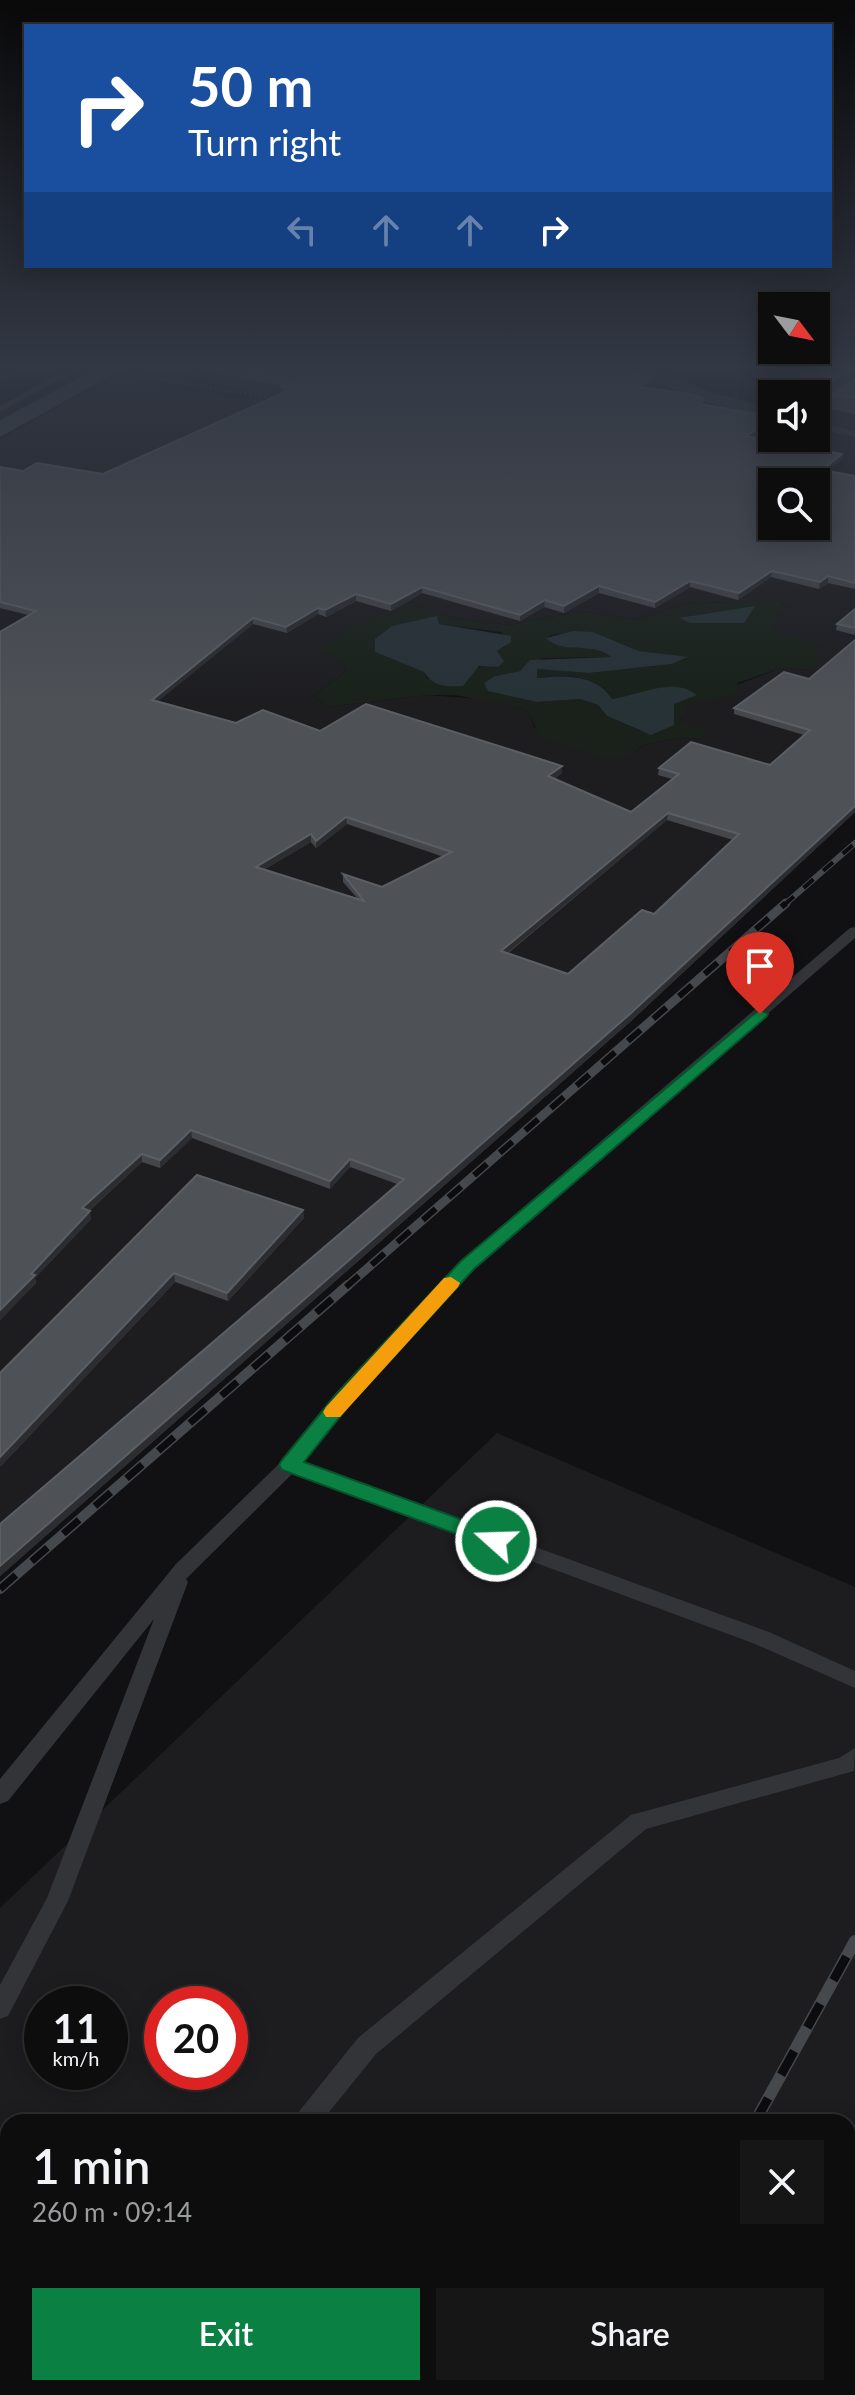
<!DOCTYPE html>
<meta charset="utf-8">
<style>
:root{--surface:#0d0d0e;--page:#161617;--text:#f1f3f6;--muted:#9a9c9e;--line:#2d2d2e;--accent:#0b8043}
body{margin:0;font-family:Lato,sans-serif;background:var(--page);color:var(--text);height:100vh;display:flex;flex-direction:column;font-size:30px;white-space:nowrap}
*{box-sizing:border-box;margin:0}
p{font-size:26px;color:var(--muted)}
.icon{flex:none;width:44px;height:44px;fill:none;stroke:currentColor;stroke-width:2;stroke-linecap:round;stroke-linejoin:round}
.map{position:relative;flex:1;overflow:hidden}
.drawer{position:absolute;left:0px;top:2114px;width:856px;height:282px;display:flex;flex-direction:column;background:var(--surface);border-radius:24px 24px 0 0;box-shadow:0 4px 20px #0003,0 0 0 2px var(--line)}
.drawer>*{flex:none}
.guide{position:absolute;left:24px;top:24px;width:808px;height:244px;border-radius:0px;box-shadow:0 4px 20px #0003,0 0 0 2px var(--line);background:#1a4fa0;color:#fff;overflow:hidden}
.needle{width:52px;rotate:122deg}
.tools{position:absolute;left:758px;top:292px;display:grid;gap:16px}
.tools a{display:grid;place-items:center;width:72px;height:72px;border-radius:0px;background:var(--surface);box-shadow:0 4px 20px #0003,0 0 0 2px var(--line);font-size:40px}
.speed{position:absolute;left:24px;top:1986px;display:flex;gap:16px;font-size:40px;font-weight:700;text-align:center}
.speed>*{display:grid;place-content:center;width:104px;height:104px;border-radius:50%;background:var(--surface);box-shadow:0 4px 20px #0003,0 0 0 2px var(--line);line-height:1}
.speed small{font-size:20px;font-weight:400}
.speed .limit{border:12px solid #d22;background:#fff;color:#111}
.pin{position:absolute;display:grid;place-items:center;width:68px;height:68px;color:#fff;margin:-82px -34px;border-radius:50% 50% 50% 0;rotate:-45deg;box-shadow:0 0 8px #0007}
.pin .icon{rotate:45deg}
.me{position:absolute;width:88px;margin:-44px;rotate:290deg;stroke-linejoin:round;filter:drop-shadow(0 0 6px #0008)}
.turn{display:flex;align-items:center;gap:28px;height:168px;padding:0 32px;font-size:36px}
.turn .icon{width:104px;height:104px;stroke-width:2.5}
.turn b{display:block;font-size:56px;line-height:68px}
.lanes{display:flex;align-items:center;height:76px;padding:0 32px;background:#0003;justify-content:center;gap:40px;direction:ltr}
.lanes .off{opacity:.35}
.round{display:grid;place-items:center;flex:none;width:84px;height:84px;border-radius:0px;background:var(--page)}
.overview{display:flex;align-items:center;justify-content:space-between;height:136px;padding:0 32px}
h1{font-size:48px;font-weight:600;line-height:60px}
.action{display:flex;gap:16px;margin-top:auto;padding:16px 32px}
.action a{flex:1;height:92px;border-radius:0px;background:var(--accent);color:#fff;font-size:32px;font-weight:600;line-height:92px;text-align:center}
.action a+a{background:var(--page);color:var(--text)}
.map>svg:first-child{display:block}
</style>
<div class="map">
<svg width="855" height="2395" viewBox="0 0 855 2395">
<rect width="100%" height="100%" fill="#111113"/>
<g fill="#1d1d20" fill-rule="evenodd">
<path d="M195,369H629L772,412V438H816V400L855,374V812L631,1021L0,1576V440L110,378L252,401L270,398L187,373ZM772,482H816V526H772ZM729,602H779L786,606L769,630L811,670L781,668L687,704L680,716L683,724L702,739L679,738L643,745L633,753L534,727L531,717L524,709L480,699L427,695L328,707L314,696L346,671L342,660L418,606L457,619L511,625L581,611L635,620L682,604Z"/>
<path d="M497,1433L855,1587V2395H0V1908ZM42,2004H110V2072H42ZM162,2004H230V2072H162ZM8,2122H848V2388H8Z"/>
</g>
<path fill="#19211a" fill-rule="evenodd" d="M729,602H779L787,607L770,630L809,639L816,645L818,664L811,670L781,668L737,683V694L688,704L680,717L684,724L709,730L702,739L679,738L643,745L633,753L607,760L539,736L531,717L524,709L455,695H427L328,707L314,696L346,671L342,660L322,653L320,648L353,627L399,607L418,606L457,619L511,625L581,611L635,620L682,604ZM438,624L502,632L505,647L497,650L498,656L473,671L470,677L428,679L424,672L375,652ZM593,632L639,651L687,658L672,664L590,673L537,669V678C563,674 598,674 612,699L637,695L674,704L671,712L641,731L607,716L598,705L580,699L537,702L485,683L495,676L520,671L543,658L612,657C591,643 567,651 546,638L554,634Z"/>
<g fill="#273237">
<path d="M755,606L744,623H690L679,618Z"/>
<path d="M437,616L439,624L511,636V642L497,651L504,661L498,667L479,666L463,686C447,687 433,687 424,672L375,652V639L392,626Z"/>
<path d="M573,631L593,632L639,651L688,657L672,664L589,673L537,669V678C564,675 597,674 612,699C640,695 673,676 697,695L674,704V725L651,735L607,716L598,705L580,699L537,702L488,691L484,683L495,676L520,671L530,660L611,657C592,641 562,655 546,638Z"/>
</g>
<g fill="none" stroke-linecap="round" stroke-linejoin="round">
<path stroke="#383b3f" stroke-width="3" stroke-dasharray="2 3" stroke-linecap="butt" d="M131,375L273,398"/>
<g fill="#323438" fill-rule="evenodd">
<path d="M14,369H24L0,381V376Z"/>
<path d="M68,369H78L0,412V406Z"/>
<path d="M855,383V389L816,415V408Z"/>
<path d="M816,422L855,431V437L816,428Z"/>
<path d="M855,927V938L473,1269L350,1402L302,1462L769,1632L855,1671V1688L755,1644L293,1473L186,1579L188,1582L68,1901L8,2016L0,2019V1985L47,1898L154,1619L8,1801L0,1804V1779L176,1564L283,1460L338,1394L461,1261L850,928Z"/>
<path d="M855,1748L854,1771L646,1829L376,2054L321,2122H294L297,2114L358,2038L631,1815L839,1758Z"/>
<path d="M132,2388H160L157,2395H129Z"/>
</g>
<path fill="#323438" fill-rule="evenodd" d="M628,369H650L710,392L772,409V419L698,400Z"/>
<path fill="#404348" fill-rule="evenodd" d="M96,369H123L0,437V420Z"/>
<g stroke="#45484d" stroke-width="6">
<path id="rail-far3" d="M784,905L855,843"/>
</g>
<g stroke="#45484d" stroke-width="9">
<path id="rail-far2" d="M346,1287L786,903"/>
</g>
<g stroke="#45484d" stroke-width="10">
<path id="rail-far1" d="M0,1589L348,1285"/>
</g>
<g stroke="#45484d" stroke-width="12">
<g id="rail">
<path d="M755,2122L855,1941"/>
<path d="M604,2395L608,2388"/>
</g>
</g>
<use href="#rail-far3" stroke="#0c0c0e" stroke-width="4" stroke-dasharray="13" stroke-linecap="butt"/>
<use href="#rail-far2" stroke="#0c0c0e" stroke-width="6" stroke-dasharray="17" stroke-linecap="butt"/>
<use href="#rail-far1" stroke="#0c0c0e" stroke-width="7" stroke-dasharray="21" stroke-linecap="butt"/>
<use href="#rail" stroke="#0c0c0e" stroke-width="9" stroke-dasharray="27" stroke-linecap="butt"/>
</g>
<g fill="#44464b" fill-rule="evenodd">
<path d="M202,369H632L639,372V375L652,378V383L645,387L772,424L752,437L842,454L841,460L827,471L855,476V589L828,583L819,589L771,577L738,600L690,587L655,608L599,593L564,613L544,607L520,621L422,593L391,611L356,601L326,617L318,614L287,633L253,624L158,701L236,723L320,731L562,766V773L554,779L631,812L672,779L658,775L659,768L770,765L804,735L734,714V708L784,672L855,812L631,1021L0,1576V1524L397,1184L350,1167L330,1189L192,1138L160,1168L142,1162L89,1211L91,1219L35,1278L36,1283L0,1320L28,615L0,608V467L23,471L103,474L284,393L283,392L282,387L285,386L202,371ZM667,820L733,840L654,914L568,974L507,954ZM347,824L444,857L382,887L343,874V882L357,898L265,869L311,842L316,848Z"/>
<path d="M855,369V414L830,409L831,395L788,394V387L799,381L800,370Z"/>
<path d="M855,609V635L836,630L837,624Z"/>
<path d="M197,1175L303,1210L304,1218L228,1301L175,1282L0,1467Z"/>
</g>
<g fill="#2b2d30">
<path d="M0,369H9L0,373Z"/>
<path d="M852,369H855V380L816,405L815,392Z"/>
<path d="M652,378V383L639,392V387Z"/>
<path d="M772,419V424L745,442L746,436Z"/>
<path d="M842,454L841,460L821,476L822,470Z"/>
<path d="M772,571L771,577L738,600L739,593Z"/>
<path d="M828,576V583L819,589L820,582Z"/>
<path d="M690,581V587L655,608V602Z"/>
<path d="M599,586V593L564,613V606Z"/>
<path d="M422,587V593L391,611V604Z"/>
<path d="M356,594V601L326,617L325,610Z"/>
<path d="M545,600L544,607L520,621V615Z"/>
<path d="M318,608V614L287,633L286,627Z"/>
<path d="M253,618V624L152,706V700Z"/>
<path d="M562,766V773L548,783V776Z"/>
<path d="M855,806V812L631,1021L0,1576V1566Z"/>
<path d="M668,813L667,820L500,959L501,951Z"/>
<path d="M346,817L347,824L316,848V841Z"/>
<path d="M311,834V842L257,874L256,867Z"/>
<path d="M191,1130L192,1138L160,1168V1160Z"/>
<path d="M142,1154V1162L83,1216L82,1208Z"/>
<path d="M350,1159V1167L330,1189V1181Z"/>
<path d="M303,1210L304,1218L228,1301L227,1293Z"/>
<path d="M90,1211L91,1219L35,1278L36,1283L0,1320V1310L31,1274Z"/>
<path d="M174,1273L175,1282L0,1467V1457Z"/>
</g>
<g fill="#4e5156" stroke="#5b5f65" stroke-width="2" fill-rule="evenodd">
<path d="M220,369H633L639,372L637,375L652,378L639,387L691,394L704,399L700,404L772,417V419L746,436L842,454L822,470L855,476V583L828,576L820,582L772,571L739,593L690,581L655,602L599,586L564,606L545,600L520,615L422,587L391,604L356,594L325,610L318,608L286,627L253,618L152,700L236,723L263,710L320,731L366,704L562,766L548,776L631,812L679,774L659,768L691,742L770,765L810,730L734,708L784,672L809,679L855,640V806L631,1013L0,1566V1524L404,1179L350,1159L330,1181L191,1130L160,1160L142,1154L82,1208L90,1211L31,1274L35,1275L0,1310V632L36,611L0,602V467L23,471L37,463L103,474L292,389L282,387L294,382ZM772,482H816V526H772ZM668,813L739,834L654,914L642,910L568,974L501,951ZM346,817L452,852L382,887L343,874L364,901L256,867L311,834L316,841Z"/>
<path d="M802,369H852L815,392L788,387L812,372L800,370Z"/>
<path d="M855,379V398L831,395Z"/>
<path d="M855,609V628L837,624Z"/>
<path d="M197,1175L303,1210L227,1293L174,1273L0,1457V1373Z"/>
</g>
<linearGradient id="sky" x2="0" y2="1"><stop stop-color="#09090a"/><stop offset="0.52" stop-color="#323844"/><stop offset="1" stop-color="#323844" stop-opacity="0"/></linearGradient>
<rect width="855" height="704" fill="url(#sky)"/>
<path fill="#0b8043" stroke="#07532c" stroke-width="2" d="M760,1009L768,1014L766,1017L474,1269L351,1403L304,1462L504,1535L507,1541L504,1546H489L282,1470L279,1465L282,1460L337,1393L461,1261Z"/>
<path fill="#f59e0b" d="M451,1277L460,1283L458,1287L340,1417H326L323,1412L326,1407L444,1278Z"/>
</svg>
<div class="tools">
<a><svg class="needle" viewBox="-14 -14 28 28"><path d="M0-13l5 13h-10z" fill="#e53935"/><path d="M0 13l5-13h-10z" fill="#9a9c9e"/></svg></a>
<a><svg class="icon" aria-label="sound" viewBox="0 0 24 24"><path d="M4 9h4l5-4v14l-5-4H4zM17 9q2 3 0 6"/></svg></a>
<a><svg class="icon" aria-label="search" viewBox="0 0 24 24"><circle cx="10" cy="10" r="6"/><path d="M15 15l6 6"/></svg></a>
</div>
<div class="speed"><div>11<small>km/h</small></div><div class="limit">20</div></div>
<div class="pin" style="left:760px;top:1014px;background:#d93025"><svg class="icon" aria-label="arrive" viewBox="0 0 24 24"><path d="M6 21V4h12l-3 4 3 4H6"/></svg></div>
<svg class="me" style="left:496px;top:1541px" viewBox="-20 -20 40 40"><circle r="17" fill="#0b8043" stroke="#fff" stroke-width="3"/><path d="M0-11L8 9 0 5-8 9z" fill="#fff"/></svg>
<div class="guide">
<div class="turn"><svg class="icon" aria-label="right" viewBox="0 0 24 24"><path d="M7 20v-9h11M14 6l5 5-5 5"/></svg><div><b>50 m</b>Turn right</div></div>
<div class="lanes"><svg class="icon off" aria-label="left" viewBox="0 0 24 24"><path d="M17 20v-9H6M10 6l-5 5 5 5"/></svg><svg class="icon off" aria-label="ahead" viewBox="0 0 24 24"><path d="M12 20V5M6 11l6-6 6 6"/></svg><svg class="icon off" aria-label="ahead" viewBox="0 0 24 24"><path d="M12 20V5M6 11l6-6 6 6"/></svg><svg class="icon" aria-label="right" viewBox="0 0 24 24"><path d="M7 20v-9h11M14 6l5 5-5 5"/></svg></div>
</div>
<section class="drawer">
<div class="overview"><div><h1>1 min</h1><p>260 m · 09:14</p></div><a class="round"><svg class="icon" aria-label="close" viewBox="0 0 24 24"><path d="M6 6l12 12M18 6L6 18"/></svg></a></div>
<div class="action"><a>Exit</a><a>Share</a></div>
</section>
</div>
